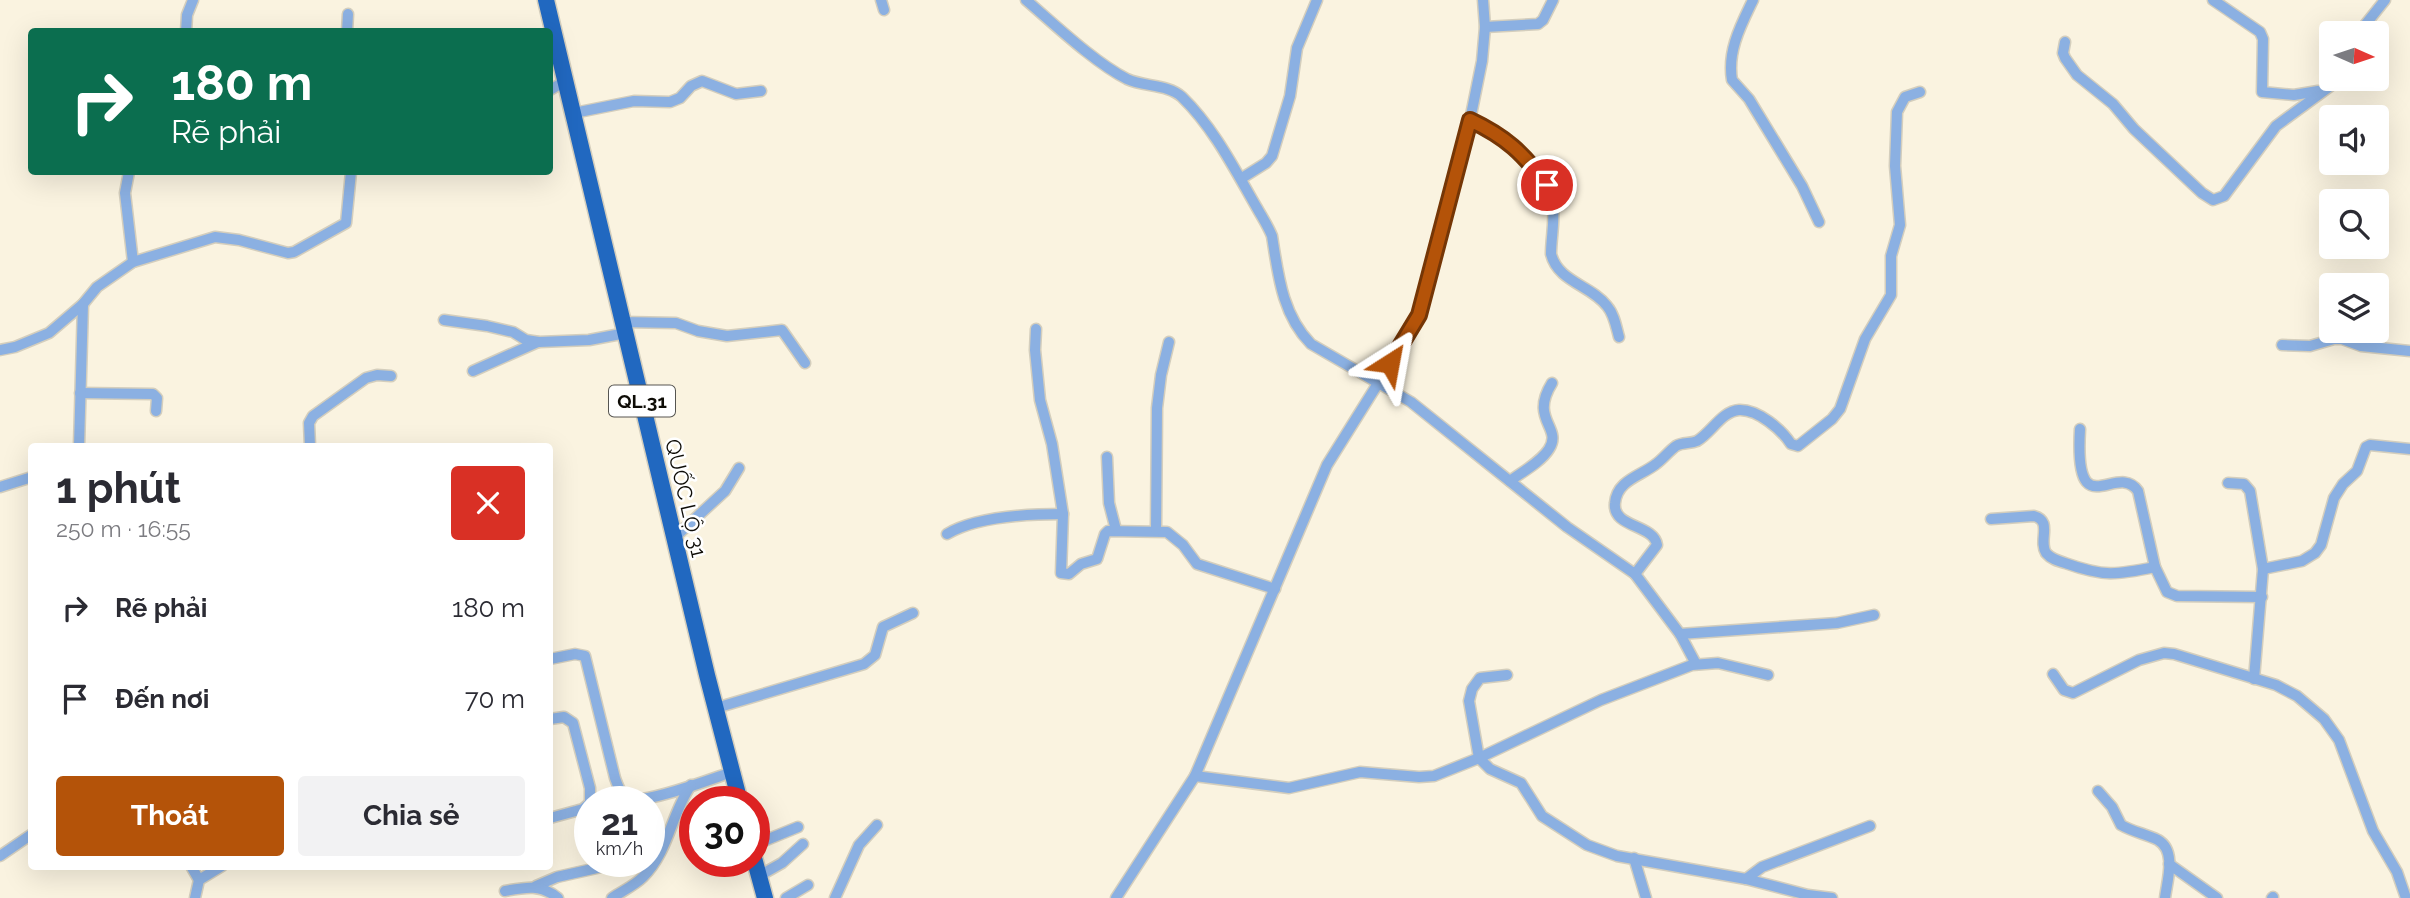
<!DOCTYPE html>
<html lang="vi">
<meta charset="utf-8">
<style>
:root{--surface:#fff;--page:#f2f2f3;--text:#2b2b33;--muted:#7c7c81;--accent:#b45309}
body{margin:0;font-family:Raleway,sans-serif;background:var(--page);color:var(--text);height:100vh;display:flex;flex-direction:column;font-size:26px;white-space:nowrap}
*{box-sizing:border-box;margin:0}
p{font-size:23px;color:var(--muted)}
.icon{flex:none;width:38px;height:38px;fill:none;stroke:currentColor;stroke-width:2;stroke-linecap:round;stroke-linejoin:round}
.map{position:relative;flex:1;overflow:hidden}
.drawer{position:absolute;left:28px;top:443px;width:525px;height:427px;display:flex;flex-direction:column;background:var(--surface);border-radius:7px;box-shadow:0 7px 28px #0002}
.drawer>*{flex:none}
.banner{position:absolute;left:28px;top:28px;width:525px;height:147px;border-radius:7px;box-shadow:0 7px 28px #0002;background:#0b6e4f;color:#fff;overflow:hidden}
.needle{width:46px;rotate:93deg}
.tools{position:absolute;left:2319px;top:21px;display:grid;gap:14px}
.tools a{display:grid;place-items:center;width:70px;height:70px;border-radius:7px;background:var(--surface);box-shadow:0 7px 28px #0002;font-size:35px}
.speed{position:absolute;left:574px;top:786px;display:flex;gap:14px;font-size:35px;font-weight:700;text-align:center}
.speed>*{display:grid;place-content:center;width:91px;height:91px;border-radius:50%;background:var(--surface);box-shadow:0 7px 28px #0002;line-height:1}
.speed small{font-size:18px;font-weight:400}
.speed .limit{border:10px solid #d22;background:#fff;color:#111}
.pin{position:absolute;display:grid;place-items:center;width:60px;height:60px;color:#fff;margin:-30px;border:4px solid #fff;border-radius:50%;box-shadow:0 2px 7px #0007}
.me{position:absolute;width:77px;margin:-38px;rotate:34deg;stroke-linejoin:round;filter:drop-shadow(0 0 5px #0008)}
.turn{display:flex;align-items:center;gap:24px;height:147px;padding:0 28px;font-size:32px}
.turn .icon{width:91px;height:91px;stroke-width:2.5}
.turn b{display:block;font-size:49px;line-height:60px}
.round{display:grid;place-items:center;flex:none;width:74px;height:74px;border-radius:7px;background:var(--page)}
.head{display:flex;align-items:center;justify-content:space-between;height:119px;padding:0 28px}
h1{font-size:42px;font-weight:700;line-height:52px}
.action{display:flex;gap:14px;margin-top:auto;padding:14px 28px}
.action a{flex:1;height:80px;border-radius:7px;background:var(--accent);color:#fff;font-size:28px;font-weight:700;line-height:80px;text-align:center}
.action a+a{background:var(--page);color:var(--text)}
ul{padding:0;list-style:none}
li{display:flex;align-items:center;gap:21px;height:91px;padding:0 28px}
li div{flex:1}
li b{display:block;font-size:26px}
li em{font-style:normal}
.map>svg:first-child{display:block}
</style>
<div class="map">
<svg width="2410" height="898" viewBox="0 0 2410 898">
<rect width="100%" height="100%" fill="#faf3e0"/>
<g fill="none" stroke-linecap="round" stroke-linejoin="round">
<g stroke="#d4cebd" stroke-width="13">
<g id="minor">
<path d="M881,0L884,10"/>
<path d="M1026,0C1054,24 1095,63 1127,79C1144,87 1168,84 1182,97C1214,128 1235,170 1257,208C1262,217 1268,226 1272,236C1278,274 1282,315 1311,344L1411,402L1567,527L1635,574L1657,545C1654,524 1612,528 1615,503C1617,480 1641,476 1656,464C1663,459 1669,451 1676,446C1683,442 1690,444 1697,441C1711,433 1722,411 1739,410C1758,409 1782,430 1791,444L1798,446L1832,419L1840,409L1865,339L1891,295V256L1900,225L1895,166L1897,112L1905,97L1920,92"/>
<path d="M1753,0C1741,25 1727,51 1732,80L1749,99L1802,186L1819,222"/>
<path d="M2213,0L2260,32L2263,39L2262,92L2294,95L2318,91"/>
<path d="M1485,27L1538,24L1543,20L1553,0"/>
<path d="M186,32L187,15L193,0"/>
<path d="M347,32L348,14"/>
<path d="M2362,33L2365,25L2385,0"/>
<path d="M2065,42L2063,53L2065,58L2077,75L2113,104L2134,129L2202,193L2213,200L2224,196L2276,126L2340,79"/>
<path d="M550,90L567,80"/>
<path d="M574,113L634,101L670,102L680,98L691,86L702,81L736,94L761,91"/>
<path d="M1470,120C1499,134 1545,164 1552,199C1556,216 1551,236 1551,254C1558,282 1591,285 1607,306C1614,314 1616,326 1619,337"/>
<path d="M129,172L125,193L133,262"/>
<path d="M1242,178L1266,163L1272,156L1290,96L1297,48L1317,0"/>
<path d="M444,320L487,326L513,332L526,340L539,342L589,340L626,333"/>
<path d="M623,322L676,323L698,331L727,336L782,330L805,363"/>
<path d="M1036,329L1035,350L1040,400L1052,444L1063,514L1061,573L1069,574L1081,564L1097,559L1105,534L1108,531L1167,532L1183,545L1197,564L1275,589"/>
<path d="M2282,345L2310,346L2334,339H2342L2361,346L2410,351"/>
<path d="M0,350L15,347L49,333L83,304L97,287L133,262L215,237L239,240L288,253L294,252L346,223L351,172"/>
<path d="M473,371L538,342"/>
<path d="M80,393L153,394L157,398L156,411"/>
<path d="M2080,429C2074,530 2117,460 2138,491L2155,567L2167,592L2177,596L2262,597"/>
<path d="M79,446L83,304"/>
<path d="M310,446L309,423L313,416L366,378L377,375L391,376"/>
<path d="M1107,457L1109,503L1116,530"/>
<path d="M1510,481C1522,472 1541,462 1549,449C1563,427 1529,420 1552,383"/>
<path d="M2228,483L2244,484L2250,491L2263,569L2254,679"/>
<path d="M0,487L32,477"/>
<path d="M1991,519L2034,516C2053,521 2038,540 2046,553C2051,559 2058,561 2065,563C2104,577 2116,575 2155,567"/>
<path d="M1156,530L1157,408L1161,375L1169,342"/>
<path d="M947,534C977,516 1029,514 1063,514"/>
<path d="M674,538L725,491L739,468"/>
<path d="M2263,569L2302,561L2315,553L2321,545L2334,498L2343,484L2357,471L2366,447L2370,445L2410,449"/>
<path d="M1635,574L1680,634L1696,664"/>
<path d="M1680,634L1837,623L1874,615"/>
<path d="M550,659L575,654L585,656L615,778C618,786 621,797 631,799C649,803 711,779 732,772"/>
<path d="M2053,674L2064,690L2073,693L2139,660L2164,653L2174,654L2276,685L2297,696L2324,719L2339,740L2373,831L2397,872L2406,898"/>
<path d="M1507,675L1480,678L1472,689L1469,701L1479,758L1490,769L1521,783L1542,816L1587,845L1617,856L1746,879L1808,895L1832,898"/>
<path d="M716,708L864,664L875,655L883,627L913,613"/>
<path d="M550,719L564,717L573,723L590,788V802"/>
<path d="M1195,776L1289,788L1360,772L1419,777L1434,776L1479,758L1601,700L1692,665L1718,663L1768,675"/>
<path d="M2098,791L2112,807L2121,825C2133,832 2146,834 2158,840C2177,851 2167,881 2165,898"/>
<path d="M550,818L583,809L590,803"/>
<path d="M754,845L798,827"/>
<path d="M0,856L32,834"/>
<path d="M1634,858L1646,898"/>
<path d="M2169,864L2217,898"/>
<path d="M191,866L199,880"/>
<path d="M759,876L782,863L803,844"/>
<path d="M1746,879L1762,867L1870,826"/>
<path d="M536,886L557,877L628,861"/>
<path d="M505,891C526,887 541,884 558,898"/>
<path d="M195,898L199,880L222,866"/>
<path d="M612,898C622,891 634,886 643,877C669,851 671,814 691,785"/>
<path d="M786,898L808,885"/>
<path d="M835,898L859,845L877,825"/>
<path d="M1116,898L1195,776L1327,465L1417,321L1470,120L1482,61L1485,27L1483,0"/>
<path d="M2272,898L2273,897"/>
</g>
</g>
<g stroke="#d4cebd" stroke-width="19">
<g id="trunk">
<path d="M546,0L707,675L740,802"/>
<path d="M754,858L765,898"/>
</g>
</g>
<use href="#minor" stroke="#8bb0e2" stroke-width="10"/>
<use href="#trunk" stroke="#2168c0" stroke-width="16"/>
</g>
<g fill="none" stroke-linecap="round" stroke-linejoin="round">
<g stroke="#753606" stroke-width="18">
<path id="route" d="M1390,363L1419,315L1470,120C1506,137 1523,153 1547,185"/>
</g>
<use href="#route" stroke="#b45309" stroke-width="12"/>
</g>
<g text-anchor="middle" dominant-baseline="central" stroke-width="5" stroke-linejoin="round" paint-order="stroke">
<rect fill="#fff" stroke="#565551" stroke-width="2" x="609" y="385.5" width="66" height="31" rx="5"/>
<g font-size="19" font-weight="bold" fill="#0e0c06">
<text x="642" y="401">QL.31</text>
</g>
<g font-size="21" fill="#0e0c06" stroke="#fff">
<text transform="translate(686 498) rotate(77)">QUỐC LỘ 31</text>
</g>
</g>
</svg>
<div class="tools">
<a><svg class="needle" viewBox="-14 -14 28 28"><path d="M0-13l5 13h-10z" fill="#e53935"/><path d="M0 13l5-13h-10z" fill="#7c7c81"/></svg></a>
<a><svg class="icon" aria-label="sound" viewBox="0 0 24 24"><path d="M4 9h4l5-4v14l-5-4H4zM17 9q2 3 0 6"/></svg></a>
<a><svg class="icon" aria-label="search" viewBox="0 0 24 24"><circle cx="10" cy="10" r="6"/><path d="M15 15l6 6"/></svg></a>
<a><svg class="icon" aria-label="layers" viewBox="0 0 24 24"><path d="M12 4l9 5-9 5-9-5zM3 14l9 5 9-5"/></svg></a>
</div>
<div class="speed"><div>21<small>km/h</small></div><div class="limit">30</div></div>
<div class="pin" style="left:1547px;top:185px;background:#d93025"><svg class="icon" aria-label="arrive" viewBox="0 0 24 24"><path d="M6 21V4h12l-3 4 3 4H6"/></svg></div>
<svg class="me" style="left:1390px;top:363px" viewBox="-20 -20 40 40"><path d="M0-17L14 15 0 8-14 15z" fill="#b45309" stroke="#fff" stroke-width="4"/></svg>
<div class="banner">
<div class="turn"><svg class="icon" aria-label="right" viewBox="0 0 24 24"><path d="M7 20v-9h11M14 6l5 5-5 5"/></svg><div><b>180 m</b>Rẽ phải</div></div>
</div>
<section class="drawer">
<div class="head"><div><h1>1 phút</h1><p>250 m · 16:55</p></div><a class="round" style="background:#d93025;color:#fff"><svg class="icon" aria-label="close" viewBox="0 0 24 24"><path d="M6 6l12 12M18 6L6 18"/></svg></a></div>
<ul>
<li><svg class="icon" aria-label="right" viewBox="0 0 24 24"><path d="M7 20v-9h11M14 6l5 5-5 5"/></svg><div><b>Rẽ phải</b></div><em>180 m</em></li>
<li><svg class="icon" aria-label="arrive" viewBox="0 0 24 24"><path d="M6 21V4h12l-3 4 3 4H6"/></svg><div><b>Đến nơi</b></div><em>70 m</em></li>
</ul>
<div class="action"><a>Thoát</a><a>Chia sẻ</a></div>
</section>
</div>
